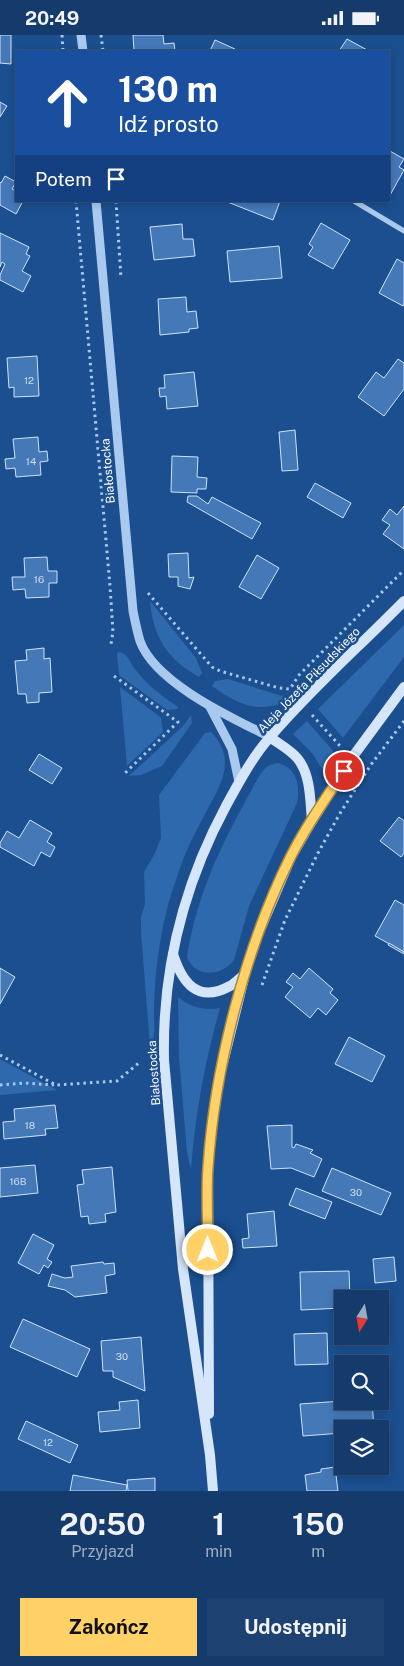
<!DOCTYPE html>
<html lang="pl">
<meta charset="utf-8">
<style>
:root{--surface:#143b6b;--page:#1d4271;--text:#f1f3f6;--muted:#9dadc1;--line:#33557e;--accent:#ffd166}
body{margin:0;font-family:"Public Sans",sans-serif;background:var(--page);color:var(--text);height:100vh;display:flex;flex-direction:column;font-size:19px;white-space:nowrap}
*{box-sizing:border-box;margin:0}
p{font-size:16px;color:var(--muted)}
.icon{flex:none;width:28px;height:28px;fill:none;stroke:currentColor;stroke-width:2;stroke-linecap:round;stroke-linejoin:round}
.map{position:relative;height:1456px;overflow:hidden}
.side{display:flex;flex-direction:column;background:var(--surface);flex:1}
.side>*{flex:none}
.guide{position:absolute;left:15px;top:15px;width:375px;height:152px;border-radius:0px;box-shadow:0 2px 8px #0003,0 0 0 1px var(--line);background:#1a4fa0;color:#fff;overflow:hidden}
.needle{width:32px;rotate:191deg}
.tools{position:absolute;left:334px;top:1255px;display:grid;gap:10px}
.tools a{display:grid;place-items:center;width:55px;height:55px;border-radius:0px;background:var(--surface);box-shadow:0 2px 8px #0003,0 0 0 1px var(--line);font-size:25px}
.pin{position:absolute;display:grid;place-items:center;width:42px;height:42px;color:#fff;margin:-21px;border:2px solid #fff;border-radius:50%;box-shadow:0 1px 5px #0007}
.me{position:absolute;width:55px;margin:-28px;rotate:0deg;stroke-linejoin:round;filter:drop-shadow(0 0 4px #0008)}
.turn{display:flex;align-items:center;gap:18px;height:105px;padding:0 20px;font-size:22px}
.turn .icon{width:65px;height:65px;stroke-width:2.5}
.turn b{display:block;font-size:35px;line-height:42px}
.then{display:flex;align-items:center;height:48px;padding:0 20px;background:#0003;gap:10px;font-size:19px}
.eta{display:flex;justify-content:space-evenly;align-items:center;height:85px;text-align:center}
.eta b{font-size:30px;font-weight:700;line-height:35px}
.button{display:flex;gap:10px;margin-top:auto;padding:10px 20px}
.button a{flex:1;height:58px;border-radius:0px;background:var(--accent);color:#111;font-size:20px;font-weight:700;line-height:58px;text-align:center}
.button a+a{background:var(--page);color:var(--text)}
.status{display:flex;justify-content:space-between;align-items:center;height:35px;padding:0 25px;background:var(--surface);direction:ltr}
.status svg{height:14px;fill:currentColor}
.map>svg:first-child{display:block}
</style>
<div class="status"><b>20:49</b><svg viewBox="0 0 49 12"><path d="M0 12V9h3v3zM5 12V6h3v6zM10 12V3h3v9zM15 12V0h3v12zM26 1h20v11H26zM47 4h2v5h-2z"/></svg></div>
<div class="map">
<svg width="404" height="1456" viewBox="0 0 404 1456">
<rect width="100%" height="100%" fill="#1b4f8f"/>
<g fill="#2e69ad">
<path d="M150,566L196,623L202,638L199,642C167,624 153,602 150,566Z"/>
<path d="M404,590V622L343,703L318,674Z"/>
<path d="M119,617C128,618 130,628 135,634C147,650 162,661 178,672L177,674L167,675L119,640L117,618Z"/>
<path d="M228,644L282,661L288,666C257,679 237,669 212,651L215,646Z"/>
<path d="M120,652L159,681L161,683L163,697L127,731Z"/>
<path d="M191,680L192,688L162,731L141,740L129,741L183,691Z"/>
<path d="M307,686L335,718L323,736L313,719L293,699Z"/>
<path d="M211,697C240,727 217,755 203,783C193,801 184,820 178,839C162,882 155,928 154,974C153,986 157,1001 150,1011L141,897V882L145,869L144,837L154,820L161,803L159,760L205,698Z"/>
<path d="M277,728C296,731 301,751 297,768L249,871L234,925C221,942 195,943 187,922C198,852 225,803 258,743C263,735 266,730 277,728Z"/>
<path d="M178,962C190,972 205,976 220,973C205,1026 195,1080 191,1135L187,1117L179,1023Z"/>
<path d="M0,1024L57,1055L0,1060Z"/>
</g>
<g fill="#4478b7" stroke="#cfe3fa">
<path d="M0,0H11V29L0,28Z"/>
<path d="M133,0H163L164,9L174,8L175,16H134Z"/>
<path d="M347,4L369,16H339Z"/>
<path d="M215,5L235,14L234,16H210Z"/>
<path d="M0,67L7,71L0,82Z"/>
<path d="M390,116L404,124L399,132L404,135L389,162V119Z"/>
<path d="M5,141L16,147L12,154L16,156V166H23L16,179L0,170V147L1,148Z"/>
<path d="M225,166H280L273,185Z"/>
<path d="M321,188L350,205L333,234L308,220L313,212L309,209Z"/>
<path d="M182,189L183,204H193L195,221L154,225L150,192Z"/>
<path d="M0,198L29,212L26,219L30,221L22,236L31,241L23,257L0,245V240L5,229L2,227L0,232Z"/>
<path d="M279,211L282,243L230,247L227,216Z"/>
<path d="M397,224L404,228V268L403,271L379,258Z"/>
<path d="M186,262L187,277L196,276L198,293L189,294V297L160,300L158,264Z"/>
<path d="M37,321L39,361L14,362V352L9,353L7,323Z"/>
<path d="M398,324L404,328V354L384,381L358,362L376,337L384,343Z"/>
<path d="M194,337L198,371L167,374L166,361L160,362L159,353H165L164,340Z"/>
<path d="M295,395L298,435L282,436L279,397Z"/>
<path d="M38,402L39,417L47,416L48,426L40,427L41,440L16,442L15,433L6,434L5,424L15,423L13,404Z"/>
<path d="M172,421L198,422L197,442L207,443L206,454H197V458L171,457Z"/>
<path d="M315,448L351,468L343,483L307,462Z"/>
<path d="M188,461H197L208,469L212,462L261,488L252,504L187,467Z"/>
<path d="M404,471V514L383,499L390,490L382,485L390,474L397,480Z"/>
<path d="M188,518L189,543L194,542L190,554L178,551V542H169L168,519Z"/>
<path d="M257,520L279,533L261,564L239,552Z"/>
<path d="M47,522L48,536H57V548H49V562L26,563L25,554L13,555L12,542H25L24,523Z"/>
<path d="M44,613V624L50,623L52,657L39,658V667L27,668L26,659H18L15,626L27,625L26,615Z"/>
<path d="M39,719L62,733L52,749L29,735Z"/>
<path d="M399,782L404,786V818L401,822L380,806Z"/>
<path d="M30,785L52,798L47,807L55,812L50,822L41,817L34,831L0,812V808L7,796L19,803Z"/>
<path d="M395,865L404,870V917L375,901Z"/>
<path d="M389,908L404,917V919L388,910Z"/>
<path d="M0,933L15,942L0,969Z"/>
<path d="M309,933L333,954L330,958L338,965L326,980L318,973L310,983L285,962L293,952L286,947L293,938L300,944Z"/>
<path d="M349,1002L385,1021L372,1047L335,1029Z"/>
<path d="M55,1070L58,1093L45,1094L46,1100L4,1104L3,1087L15,1086L14,1074Z"/>
<path d="M292,1090V1112L294,1113L296,1109L313,1115L310,1118L322,1124L314,1142L291,1133L271,1134L267,1091Z"/>
<path d="M35,1130L38,1158L0,1162V1133Z"/>
<path d="M112,1132L116,1177L105,1179L106,1187L89,1189L88,1181L81,1182L77,1150L84,1149L82,1135Z"/>
<path d="M332,1133L391,1158L381,1180L322,1156Z"/>
<path d="M296,1153L332,1167L325,1184L289,1170Z"/>
<path d="M274,1176L277,1211L243,1213L242,1204L249,1203L247,1179Z"/>
<path d="M33,1199L54,1210L47,1224L52,1227L48,1233L44,1230L39,1239L18,1228Z"/>
<path d="M394,1222L396,1246L375,1248L373,1224Z"/>
<path d="M103,1227L104,1229L114,1228L115,1239L105,1241L107,1258L75,1262L65,1255L48,1251L52,1239L65,1243L73,1242L71,1231Z"/>
<path d="M349,1236L350,1264H342V1273L301,1275L300,1237Z"/>
<path d="M23,1284L90,1314L77,1342L10,1312Z"/>
<path d="M327,1298L328,1329L295,1330L294,1299Z"/>
<path d="M141,1302L145,1356L113,1342V1336H103L101,1306Z"/>
<path d="M138,1365L140,1393L100,1397L98,1377L120,1375L119,1367Z"/>
<path d="M342,1366H372L374,1394H342V1398L303,1401L300,1369Z"/>
<path d="M26,1386L78,1410L70,1428L18,1404Z"/>
<path d="M335,1432L338,1456H307L305,1440L321,1437V1434Z"/>
<path d="M73,1440L127,1450L126,1456H70Z"/>
<path d="M155,1443V1456H128L127,1445Z"/>
</g>
<g fill="none" stroke-linecap="round" stroke-linejoin="round">
<g stroke="#a9c9ee" stroke-width="3" stroke-dasharray="2.5 4" stroke-linecap="butt">
<path d="M62,0L63,16"/>
<path d="M101,0L103,16"/>
<path d="M76,166L110,551L113,597L111,609"/>
<path d="M116,166L121,243"/>
<path d="M148,558L212,632L220,636L279,653L290,654L299,640L404,535"/>
<path d="M114,641L178,687L123,740"/>
<path d="M312,680L340,711"/>
<path d="M262,950L285,885L318,818L339,780L370,731L404,686"/>
<path d="M0,1020L56,1050L117,1046L140,1027"/>
<path d="M0,1050L24,1048L54,1050"/>
</g>
<path stroke="#a9c9ee" stroke-width="5" d="M354,166L404,196"/>
<g stroke="#a9c9ee" stroke-width="9">
<path d="M81,0L83,16"/>
<path d="M96,166L133,576C135,586 137,596 140,606C155,648 232,683 270,702"/>
<path d="M210,672L232,714L239,747"/>
</g>
<g stroke="#d6e6fa" stroke-width="10">
<path d="M270,702C279,709 291,715 298,724C311,741 310,765 312,786"/>
<path d="M173,919C182,947 197,969 230,951C235,948 240,943 245,939"/>
<path d="M209,1379L208,1134L212,1088L218,1048L245,939L257,902L291,822L312,786L354,720L404,652"/>
<path d="M213,1456L210,1420L183,1234L164,1025C162,934 183,851 226,771C239,747 253,721 271,701C312,653 360,611 404,566"/>
</g>
</g>
<g fill="none" stroke-linecap="round" stroke-linejoin="round">
<g stroke="#a68842" stroke-width="12">
<path id="route" d="M208,1215C208,1188 206,1160 208,1132C215,1031 245,914 290,823C305,793 325,764 344,736"/>
</g>
<use href="#route" stroke="#ffd166" stroke-width="9"/>
</g>
<g text-anchor="middle" dominant-baseline="central" stroke-width="5" stroke-linejoin="round" paint-order="stroke">
<g font-size="10" fill="#d0dded">
<text x="29" y="345">12</text>
<text x="31" y="426">14</text>
<text x="39" y="544">16</text>
<text x="30" y="1090">18</text>
<text x="18" y="1146">16B</text>
<text x="356" y="1157">30</text>
<text x="122" y="1321">30</text>
<text x="48" y="1407">12</text>
</g>
<g font-size="12" fill="#fff" stroke="#1b4f8f">
<text transform="translate(108 436) rotate(-95)">Białostocka</text>
<text transform="translate(309 645) rotate(-46)">Aleja Józefa Piłsudskiego</text>
<text transform="translate(154 1038) rotate(-94)">Białostocka</text>
</g>
</g>
</svg>
<div class="tools">
<a><svg class="needle" viewBox="-14 -14 28 28"><path d="M0-13l5 13h-10z" fill="#e53935"/><path d="M0 13l5-13h-10z" fill="#9dadc1"/></svg></a>
<a><svg class="icon" aria-label="search" viewBox="0 0 24 24"><circle cx="10" cy="10" r="6"/><path d="M15 15l6 6"/></svg></a>
<a><svg class="icon" aria-label="layers" viewBox="0 0 24 24"><path d="M12 4l9 5-9 5-9-5zM3 14l9 5 9-5"/></svg></a>
</div>
<div class="pin" style="left:344px;top:736px;background:#d93025"><svg class="icon" aria-label="arrive" viewBox="0 0 24 24"><path d="M6 21V4h12l-3 4 3 4H6"/></svg></div>
<svg class="me" style="left:208px;top:1215px" viewBox="-20 -20 40 40"><circle r="17" fill="#ffd166" stroke="#fff" stroke-width="3"/><path d="M0-11L8 9 0 5-8 9z" fill="#fff"/></svg>
<div class="guide">
<div class="turn"><svg class="icon" aria-label="ahead" viewBox="0 0 24 24"><path d="M12 20V5M6 11l6-6 6 6"/></svg><div><b>130 m</b>Idź prosto</div></div>
<div class="then">Potem<svg class="icon" aria-label="arrive" viewBox="0 0 24 24"><path d="M6 21V4h12l-3 4 3 4H6"/></svg></div>
</div>
</div>
<section class="side">
<div class="eta">
<div><b>20:50</b><p>Przyjazd</p></div>
<div><b>1</b><p>min</p></div>
<div><b>150</b><p>m</p></div>
</div>
<div class="button"><a>Zakończ</a><a>Udostępnij</a></div>
</section>
